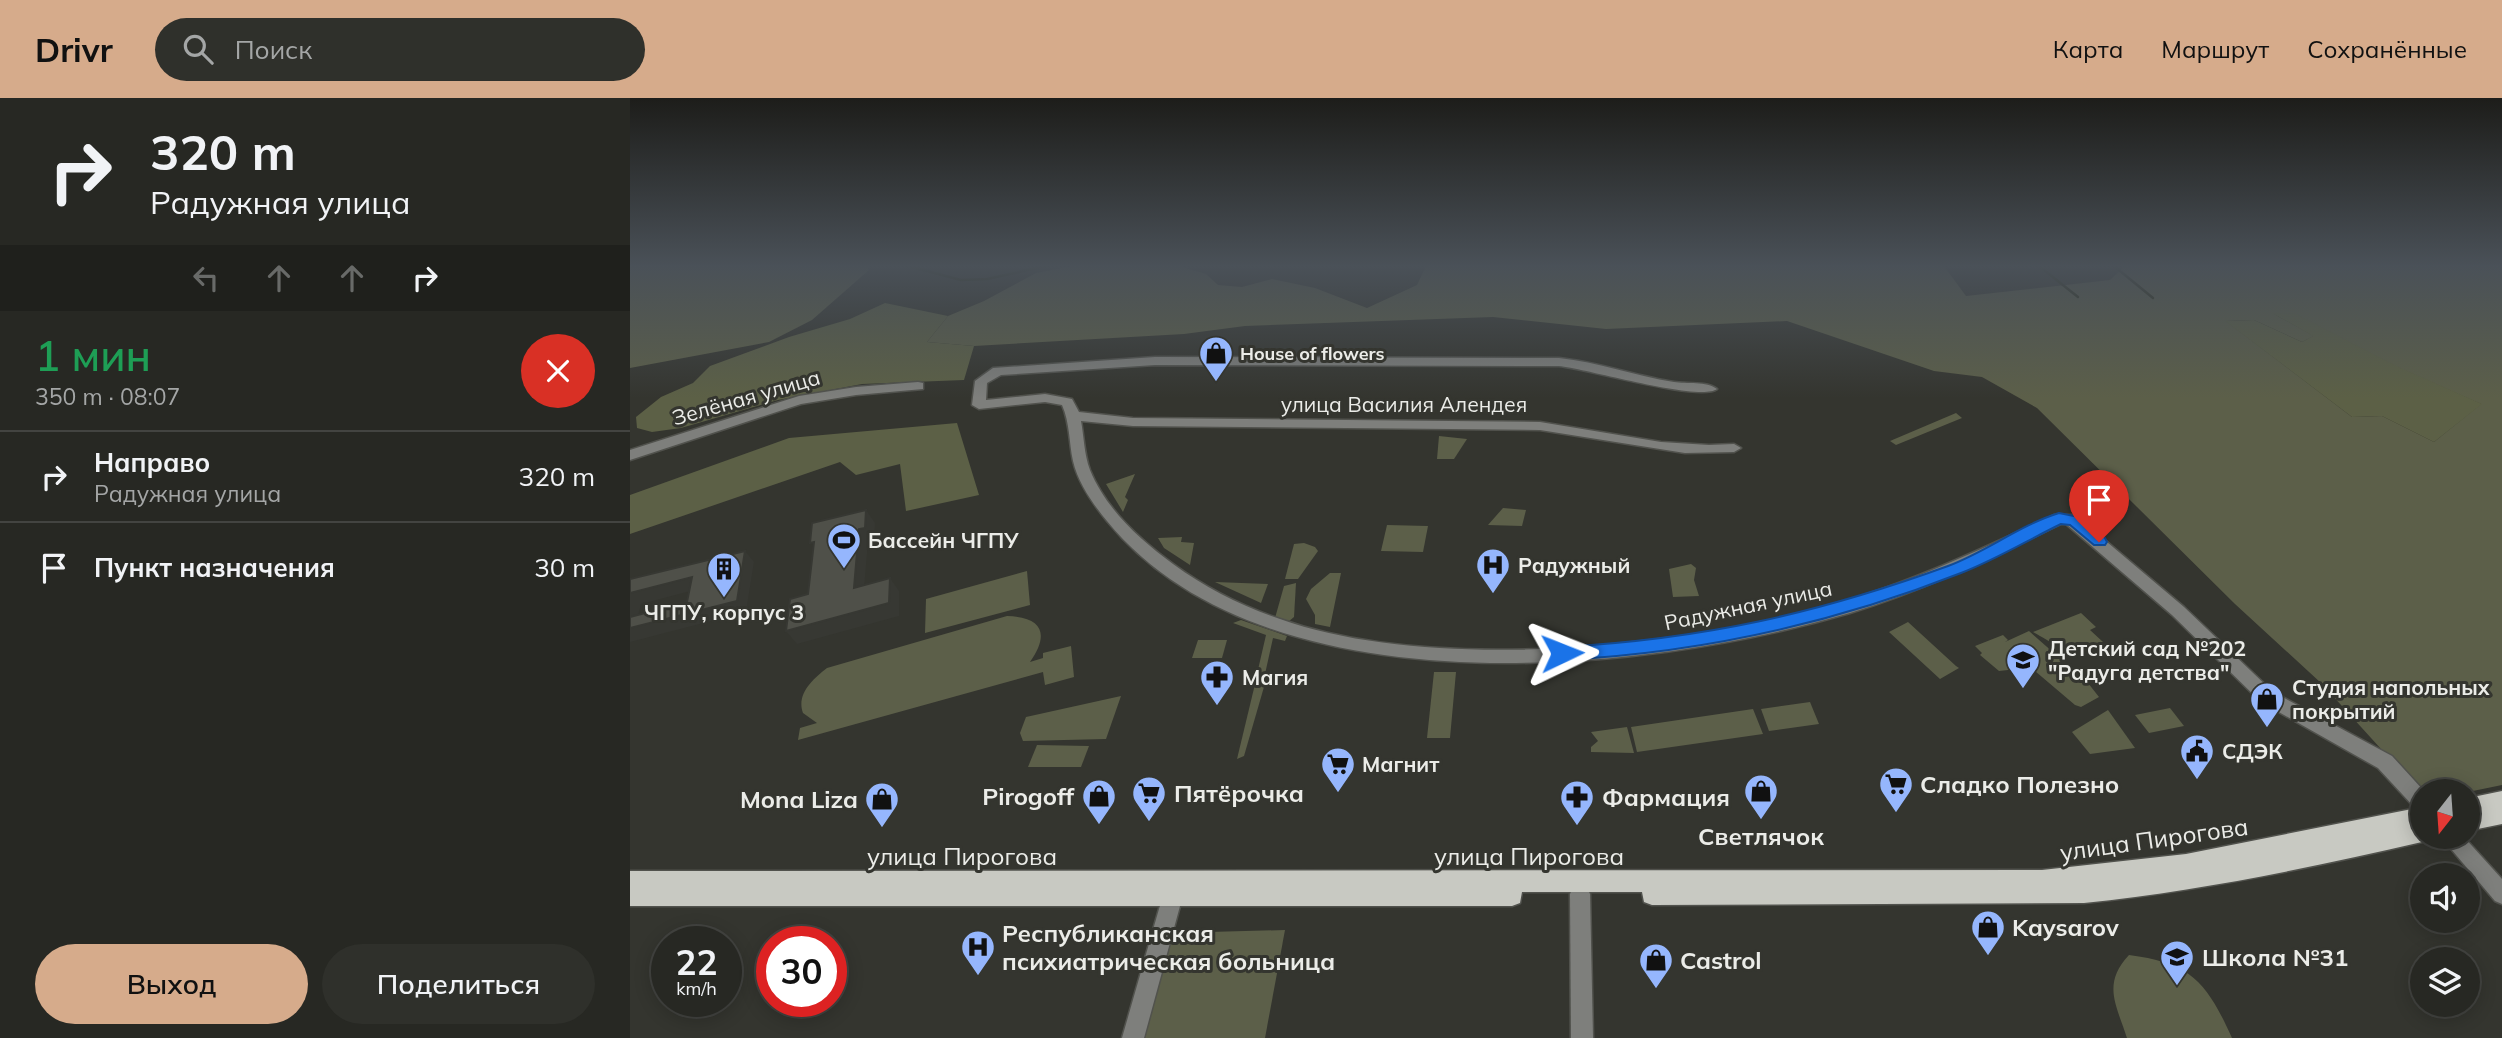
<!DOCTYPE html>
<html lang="ru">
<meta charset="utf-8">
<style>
:root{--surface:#272823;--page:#2f302b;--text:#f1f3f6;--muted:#a4a6a6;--line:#434441;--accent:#d6ab8b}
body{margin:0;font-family:Mulish,sans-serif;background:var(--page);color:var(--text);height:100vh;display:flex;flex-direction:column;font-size:26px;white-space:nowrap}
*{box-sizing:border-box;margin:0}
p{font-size:23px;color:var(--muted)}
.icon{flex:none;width:38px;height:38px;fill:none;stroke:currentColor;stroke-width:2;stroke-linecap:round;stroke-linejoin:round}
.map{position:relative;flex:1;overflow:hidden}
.drawer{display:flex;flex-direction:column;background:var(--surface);width:630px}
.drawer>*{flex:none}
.banner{background:#272823;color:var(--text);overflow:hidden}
.needle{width:46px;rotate:197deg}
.controls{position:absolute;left:1780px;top:681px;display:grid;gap:14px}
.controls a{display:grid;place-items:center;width:70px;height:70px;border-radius:50%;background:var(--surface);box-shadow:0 4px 18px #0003,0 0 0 2px var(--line);font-size:35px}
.speed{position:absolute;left:21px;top:828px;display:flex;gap:14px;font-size:35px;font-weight:700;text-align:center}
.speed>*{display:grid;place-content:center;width:91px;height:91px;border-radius:50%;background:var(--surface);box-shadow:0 4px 18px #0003,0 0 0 2px var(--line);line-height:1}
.speed small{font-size:18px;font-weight:400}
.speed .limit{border:10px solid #d22;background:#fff;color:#111}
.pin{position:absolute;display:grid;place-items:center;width:60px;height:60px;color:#fff;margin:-72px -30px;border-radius:50% 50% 50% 0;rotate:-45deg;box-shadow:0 0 7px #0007}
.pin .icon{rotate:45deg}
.me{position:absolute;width:77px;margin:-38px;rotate:88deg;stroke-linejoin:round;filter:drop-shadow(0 0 5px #0008)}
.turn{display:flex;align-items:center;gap:24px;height:147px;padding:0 35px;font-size:32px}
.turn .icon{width:91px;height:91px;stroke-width:2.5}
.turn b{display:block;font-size:49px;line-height:60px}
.lanes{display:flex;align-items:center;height:66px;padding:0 35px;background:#0003;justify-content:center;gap:35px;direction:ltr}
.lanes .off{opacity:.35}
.round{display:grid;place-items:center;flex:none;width:74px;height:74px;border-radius:37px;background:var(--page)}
.headline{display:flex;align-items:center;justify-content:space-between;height:119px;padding:0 35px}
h1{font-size:42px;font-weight:600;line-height:52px;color:#1e9e55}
.action{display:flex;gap:14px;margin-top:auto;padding:14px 35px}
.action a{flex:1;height:80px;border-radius:42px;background:var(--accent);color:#111;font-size:28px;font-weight:600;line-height:80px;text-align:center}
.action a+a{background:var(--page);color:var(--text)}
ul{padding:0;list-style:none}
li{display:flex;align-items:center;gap:21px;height:91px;padding:0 35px;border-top:2px solid var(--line)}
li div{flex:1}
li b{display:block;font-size:26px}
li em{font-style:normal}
header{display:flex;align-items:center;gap:42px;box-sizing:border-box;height:98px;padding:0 35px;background:var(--accent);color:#111}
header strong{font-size:33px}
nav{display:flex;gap:38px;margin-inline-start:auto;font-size:24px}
.search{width:490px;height:63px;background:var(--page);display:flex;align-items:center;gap:18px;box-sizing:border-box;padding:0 24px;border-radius:38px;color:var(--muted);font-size:26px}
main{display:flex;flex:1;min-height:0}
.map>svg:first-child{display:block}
</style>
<header>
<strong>Drivr</strong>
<div class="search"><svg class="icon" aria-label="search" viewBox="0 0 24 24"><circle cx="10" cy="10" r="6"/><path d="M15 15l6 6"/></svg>Поиск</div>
<nav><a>Карта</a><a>Маршрут</a><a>Сохранённые</a></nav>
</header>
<main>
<section class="drawer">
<div class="banner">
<div class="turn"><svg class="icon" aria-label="right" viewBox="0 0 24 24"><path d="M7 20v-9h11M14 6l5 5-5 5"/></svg><div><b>320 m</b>Радужная улица</div></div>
<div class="lanes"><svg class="icon off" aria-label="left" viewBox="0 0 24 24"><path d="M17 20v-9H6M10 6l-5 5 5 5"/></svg><svg class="icon off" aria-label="ahead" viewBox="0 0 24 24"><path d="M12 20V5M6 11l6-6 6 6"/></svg><svg class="icon off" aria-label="ahead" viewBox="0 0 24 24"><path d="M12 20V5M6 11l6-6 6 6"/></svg><svg class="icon" aria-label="right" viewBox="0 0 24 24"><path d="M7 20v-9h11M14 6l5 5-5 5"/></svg></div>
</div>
<div class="headline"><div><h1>1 мин</h1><p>350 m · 08:07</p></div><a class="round" style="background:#d93025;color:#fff"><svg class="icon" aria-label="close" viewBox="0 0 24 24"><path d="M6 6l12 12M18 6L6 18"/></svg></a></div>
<ul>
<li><svg class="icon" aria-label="right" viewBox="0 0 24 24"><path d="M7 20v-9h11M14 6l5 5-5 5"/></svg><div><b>Направо</b><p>Радужная улица</p></div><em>320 m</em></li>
<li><svg class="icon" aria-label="arrive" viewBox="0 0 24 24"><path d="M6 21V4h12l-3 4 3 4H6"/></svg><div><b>Пункт назначения</b></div><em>30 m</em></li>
</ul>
<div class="action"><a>Выход</a><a>Поделиться</a></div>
</section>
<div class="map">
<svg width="1872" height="940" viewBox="0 0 1872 940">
<rect width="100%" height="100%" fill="#34352f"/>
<g fill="#5c5f49" fill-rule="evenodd">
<path d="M0,168H237L239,172L182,222L139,244L0,270Z"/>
<path d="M442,168H549L576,176L588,187L612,189L642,181L685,190L737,210L787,187L796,168H1314L1336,198L1480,182L1495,168H1872V687L1838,694L1792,693V696L1691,585L1605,506L1407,310L1352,279L1304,273L1157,223L976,231L863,219L615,228L554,236L344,248L297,244L318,218L354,203L406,175ZM1644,216L1851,306L1804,344L1752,318L1722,319L1596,223L1624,222L1672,244L1684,238Z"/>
<path d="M1326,315L1332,320L1266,347L1260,343Z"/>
<path d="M809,338L837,341L824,361H807Z"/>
<path d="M505,376L495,399L498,402L493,414L476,386Z"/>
<path d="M873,410L896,412L892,428L858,427Z"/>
<path d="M757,427L798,428L793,454L751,453Z"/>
<path d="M552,439L551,444L564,445L560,467L534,450L528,440Z"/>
<path d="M674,445L685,449L688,453L668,481H655L664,446Z"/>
<path d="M1061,466L1066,470L1064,482L1069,498L1043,499L1039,471Z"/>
<path d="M397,473L400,507L295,535L296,501Z"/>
<path d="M700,475H711L700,529L685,526V517L676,501L681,491Z"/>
<path d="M585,484L638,486L631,505Z"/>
<path d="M666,485L664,519L658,524L645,520L654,488Z"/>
<path d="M1451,515L1466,529L1460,532L1473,544C1439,559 1435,552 1403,534Z"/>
<path d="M377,518C414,519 419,537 400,564L413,560V555L441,548L444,579L415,587L413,574L168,642L170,630L187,625L173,615C166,596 183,581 197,570Z"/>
<path d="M611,522L657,538L655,543L643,540L635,576H627L636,537L603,525Z"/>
<path d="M1278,524L1326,568L1329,570L1310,581L1259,534Z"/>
<path d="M1399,533L1458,585L1469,599L1451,609L1445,607L1393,563L1378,572L1369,573L1350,557L1352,555L1345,548L1373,537L1378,542L1375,544Z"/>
<path d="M568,542H597L592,560H562Z"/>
<path d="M804,574H826L820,640H797Z"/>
<path d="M626,582H636L614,658L607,661Z"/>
<path d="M491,598L476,641L393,643L390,635L396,619Z"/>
<path d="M1180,604L1189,626L1139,633L1131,611Z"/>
<path d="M1540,610L1554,628L1519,635L1505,617Z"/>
<path d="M1123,611L1133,636L1007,654L1001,629Z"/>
<path d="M1478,612L1505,650L1460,656L1442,634Z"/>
<path d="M997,629L1004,655L961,654V649L968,643L961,634Z"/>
<path d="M407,647L459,648L451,669H398Z"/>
<path d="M655,832L635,940H513L542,835Z"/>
<path d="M1499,857C1562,865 1577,885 1602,940H1497C1486,906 1472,886 1499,857Z"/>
</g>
<g fill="#5c6046">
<path d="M255,205L318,218L297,244L344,248L334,282L232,286L148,302L51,330L22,334L7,330L6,319L31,299L63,285L80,268L159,239L220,221Z"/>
<path d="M1642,215L1666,216L1766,268L1852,306L1804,344L1752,318L1722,319L1595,223L1624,222L1672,244L1683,238Z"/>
<path d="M327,325L349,397L276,413L270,366L226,377L210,364L0,436V397L159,340Z"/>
</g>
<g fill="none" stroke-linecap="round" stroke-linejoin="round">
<g stroke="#22250d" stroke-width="2.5">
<path d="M278,168L331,182L357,181L416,168"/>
<path d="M1409,168L1448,199"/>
<path d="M1484,168L1523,200"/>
</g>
<g stroke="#51524d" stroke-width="3">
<g id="minor">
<path d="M525,259L929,260C968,264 1005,278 1044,284C1056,286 1077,283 1087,291C1070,304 958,271 929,268L525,267L371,277L357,285L356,302L415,296L442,301L449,314L503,320L910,324L1031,344L1079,347L1104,346L1111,350L1104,354L1055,355L910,332L503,328L451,323C454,339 454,356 460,372C476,411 509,441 543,466C576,490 611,508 650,521C796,573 1029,551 1178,514C1264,492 1344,455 1424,417H1445L1554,509L1643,594L1762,658L1794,693H1792V712L1785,710L1748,670L1631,604L1542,517L1436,426H1431C1362,459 1293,493 1220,515C1009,577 633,614 477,423C463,406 448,385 443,363C439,345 440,325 432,307L415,304L349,311L342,307L345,283L363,270Z"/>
<path d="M288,284L293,285V291L226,297L171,306L0,362V352L169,298L226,289Z"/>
<path d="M1810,738H1833L1872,781V806L1865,803Z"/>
<path d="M950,786L957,789L960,796L963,940H941L940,796L943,789Z"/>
<path d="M543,787L550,790L553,797L514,940H492L533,797L536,790Z"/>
</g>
</g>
<g stroke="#51524d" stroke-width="3">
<g id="major">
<path d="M1872,693V726L1838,733V700Z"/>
<path d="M1792,709V738H1801L1792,744C1680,770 1568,793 1454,805L1022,807L1014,804L1012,794H892L890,805L882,808H0V773L1412,772L1556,756Z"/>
</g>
</g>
<use href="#minor" fill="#7e7f7c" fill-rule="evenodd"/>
<use href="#major" fill="#c8c9c2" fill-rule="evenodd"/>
</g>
<g fill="#373833">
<path d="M236,412L245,425L244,443L238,444L233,503L224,490L229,431Z"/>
<path d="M115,453L124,464L116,514L0,544V495L62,479L72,490L11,506L5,529L107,503Z"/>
<path d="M260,480L269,493V518L167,546L156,533Z"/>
</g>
<g fill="#4f5049" stroke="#373833" stroke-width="2">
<path d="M236,412L235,430L229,431L224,490L260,480L259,505L156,533L160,501L178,496L184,444L180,445L182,425Z"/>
<path d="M115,453L107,503L0,530V519L57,504L62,479L0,495V481Z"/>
</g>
<linearGradient id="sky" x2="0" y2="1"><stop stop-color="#1d1d1a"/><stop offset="0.56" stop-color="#4a5158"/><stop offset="1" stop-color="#4a5158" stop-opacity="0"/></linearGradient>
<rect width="1872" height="300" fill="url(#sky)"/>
<path fill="#1a73e8" stroke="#114b97" stroke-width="2" d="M1429,415L1449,419L1475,440L1477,444L1475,447H1464L1440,427L1431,426C1398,442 1365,462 1331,475C1202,526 1071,555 932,562L926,560L924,555L926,551L932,549C1073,541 1186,516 1318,468C1356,454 1390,427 1429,415Z"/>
<defs>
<g id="shop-pin" transform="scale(1.75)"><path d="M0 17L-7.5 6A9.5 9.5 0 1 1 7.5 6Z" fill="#95b6fd" stroke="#34352f"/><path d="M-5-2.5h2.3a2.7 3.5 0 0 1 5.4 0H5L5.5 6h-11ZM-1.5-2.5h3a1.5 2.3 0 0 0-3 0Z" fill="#111"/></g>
<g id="stadium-pin" transform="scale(1.75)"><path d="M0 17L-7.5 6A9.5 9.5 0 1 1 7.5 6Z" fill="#95b6fd" stroke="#34352f"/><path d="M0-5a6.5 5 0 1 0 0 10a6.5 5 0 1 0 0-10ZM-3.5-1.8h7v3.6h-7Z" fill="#111"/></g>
<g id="hospital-pin" transform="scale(1.75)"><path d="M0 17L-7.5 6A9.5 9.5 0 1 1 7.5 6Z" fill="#95b6fd" stroke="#34352f"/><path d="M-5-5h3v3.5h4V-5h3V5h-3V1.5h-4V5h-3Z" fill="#111"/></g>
<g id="building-pin" transform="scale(1.75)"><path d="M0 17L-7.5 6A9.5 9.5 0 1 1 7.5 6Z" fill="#95b6fd" stroke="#34352f"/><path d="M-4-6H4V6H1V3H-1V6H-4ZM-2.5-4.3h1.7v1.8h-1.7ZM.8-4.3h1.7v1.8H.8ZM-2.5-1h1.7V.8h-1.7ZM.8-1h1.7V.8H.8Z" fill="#111"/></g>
<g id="school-pin" transform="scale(1.75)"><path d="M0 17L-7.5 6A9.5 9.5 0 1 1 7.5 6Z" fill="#95b6fd" stroke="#34352f"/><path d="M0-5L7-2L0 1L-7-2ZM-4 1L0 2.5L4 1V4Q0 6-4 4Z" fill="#111"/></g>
<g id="pharmacy-pin" transform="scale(1.75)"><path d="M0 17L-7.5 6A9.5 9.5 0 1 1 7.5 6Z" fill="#95b6fd" stroke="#34352f"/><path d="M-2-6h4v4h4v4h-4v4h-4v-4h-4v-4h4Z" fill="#111"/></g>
<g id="civic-pin" transform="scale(1.75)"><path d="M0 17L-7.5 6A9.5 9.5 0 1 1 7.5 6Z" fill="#95b6fd" stroke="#34352f"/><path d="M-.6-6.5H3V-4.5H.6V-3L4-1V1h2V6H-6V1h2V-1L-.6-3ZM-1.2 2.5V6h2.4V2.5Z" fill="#111"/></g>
<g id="supermarket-pin" transform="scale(1.75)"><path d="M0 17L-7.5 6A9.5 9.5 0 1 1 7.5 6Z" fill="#95b6fd" stroke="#34352f"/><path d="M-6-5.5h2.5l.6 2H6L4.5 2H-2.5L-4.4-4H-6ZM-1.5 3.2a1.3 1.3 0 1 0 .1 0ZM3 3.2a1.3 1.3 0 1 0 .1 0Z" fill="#111"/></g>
</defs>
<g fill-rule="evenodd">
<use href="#shop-pin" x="586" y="255"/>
<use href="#stadium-pin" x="214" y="442"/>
<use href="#hospital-pin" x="863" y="467"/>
<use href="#building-pin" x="94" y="471"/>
<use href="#school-pin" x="1393" y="562"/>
<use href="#pharmacy-pin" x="587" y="579"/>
<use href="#shop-pin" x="1637" y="601"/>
<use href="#civic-pin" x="1567" y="653"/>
<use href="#supermarket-pin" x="708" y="666"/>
<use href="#supermarket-pin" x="1266" y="686"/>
<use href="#shop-pin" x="1131" y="693"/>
<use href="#supermarket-pin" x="519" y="695"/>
<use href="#shop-pin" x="469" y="698"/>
<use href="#pharmacy-pin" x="947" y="699"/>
<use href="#shop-pin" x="252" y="701"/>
<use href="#shop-pin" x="1358" y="829"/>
<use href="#hospital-pin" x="348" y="849"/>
<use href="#school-pin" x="1547" y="859"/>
<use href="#shop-pin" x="1026" y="862"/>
</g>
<g text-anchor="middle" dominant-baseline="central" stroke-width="6" stroke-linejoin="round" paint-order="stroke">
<g font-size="18" font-weight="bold" fill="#ebece8" stroke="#34352f" text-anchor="start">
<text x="610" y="255">House of flowers</text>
</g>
<g font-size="21" fill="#ebece8" stroke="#34352f">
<text transform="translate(116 299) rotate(-16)">Зелёная улица</text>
<text x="774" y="306">улица Василия Алендея</text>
<text transform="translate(1118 507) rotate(-12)">Радужная улица</text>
</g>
<g font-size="21" font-weight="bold" fill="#ebece8" stroke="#34352f" text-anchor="start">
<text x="238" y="442">Бассейн ЧГПУ</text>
<text x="888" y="467">Радужный</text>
<text x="94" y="514" text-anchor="middle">ЧГПУ, корпус 3</text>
<text x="1418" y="550">Детский сад №202<tspan x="1418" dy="24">"Радуга детства"</tspan></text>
<text x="612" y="579">Магия</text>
<text x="1662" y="589">Студия напольных<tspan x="1662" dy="24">покрытий</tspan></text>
<text x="1592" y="653">СДЭК</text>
<text x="732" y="666">Магнит</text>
</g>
<g font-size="24" font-weight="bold" fill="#ebece8" stroke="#34352f" text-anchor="start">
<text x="1290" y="686">Сладко Полезно</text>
<text x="544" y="695">Пятёрочка</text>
<text x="444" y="698" text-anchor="end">Pirogoff</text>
<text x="972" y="699">Фармация</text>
<text x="228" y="701" text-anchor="end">Mona Liza</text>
<text x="1131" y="738" text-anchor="middle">Светлячок</text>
<text x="1382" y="829">Kaysarov</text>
<text x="372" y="835">Республиканская<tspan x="372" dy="28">психиатрическая больница</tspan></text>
<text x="1572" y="859">Школа №31</text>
<text x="1050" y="862">Castrol</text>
</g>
<g font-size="24" fill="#ebece8" stroke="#34352f">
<text transform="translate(1524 741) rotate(-8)">улица Пирогова</text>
<text x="332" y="758">улица Пирогова</text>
<text x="899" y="758">улица Пирогова</text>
</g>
</g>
</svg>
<div class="controls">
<a><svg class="needle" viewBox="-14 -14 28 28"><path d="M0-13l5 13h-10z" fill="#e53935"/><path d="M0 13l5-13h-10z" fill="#a4a6a6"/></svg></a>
<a><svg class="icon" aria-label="sound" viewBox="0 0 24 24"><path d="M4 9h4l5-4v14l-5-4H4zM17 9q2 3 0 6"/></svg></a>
<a><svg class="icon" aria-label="layers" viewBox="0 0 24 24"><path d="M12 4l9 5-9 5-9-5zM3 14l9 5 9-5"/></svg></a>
</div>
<div class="speed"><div>22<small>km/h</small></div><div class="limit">30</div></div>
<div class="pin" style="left:1469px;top:444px;background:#d93025"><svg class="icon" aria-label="arrive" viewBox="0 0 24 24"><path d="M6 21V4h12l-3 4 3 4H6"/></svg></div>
<svg class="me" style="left:932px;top:555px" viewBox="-20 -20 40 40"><path d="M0-17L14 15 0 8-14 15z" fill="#1a73e8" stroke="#fff" stroke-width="4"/></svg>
</div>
</main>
